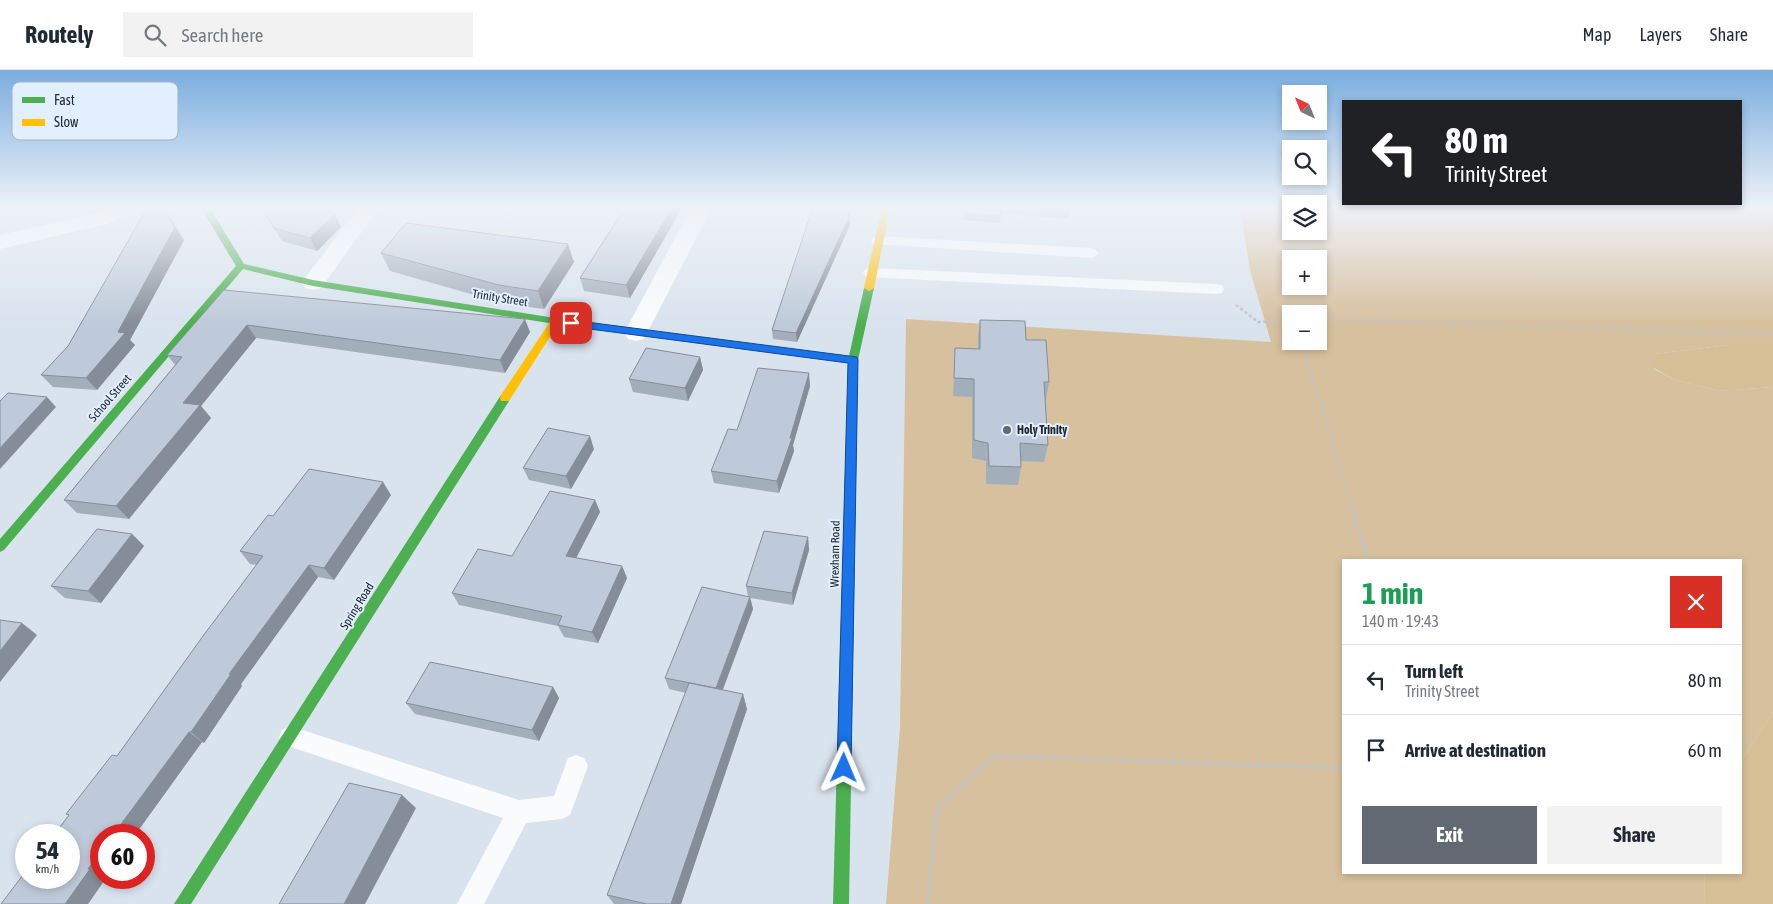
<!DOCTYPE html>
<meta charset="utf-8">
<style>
:root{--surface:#fff;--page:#f2f2f3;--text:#1f2937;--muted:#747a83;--line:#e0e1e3;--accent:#626972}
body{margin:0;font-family:"Asap Condensed",sans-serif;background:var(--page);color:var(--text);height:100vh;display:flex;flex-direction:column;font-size:19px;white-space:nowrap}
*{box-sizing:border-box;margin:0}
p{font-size:16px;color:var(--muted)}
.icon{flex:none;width:28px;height:28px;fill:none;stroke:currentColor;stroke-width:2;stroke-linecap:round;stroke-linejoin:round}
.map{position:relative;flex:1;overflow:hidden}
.drawer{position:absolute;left:1342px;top:489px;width:400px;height:315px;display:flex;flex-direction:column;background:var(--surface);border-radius:0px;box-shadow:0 2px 8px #0003}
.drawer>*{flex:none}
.top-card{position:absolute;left:1342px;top:30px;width:400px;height:105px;border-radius:0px;box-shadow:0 2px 8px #0003;background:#202124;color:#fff;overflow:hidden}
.needle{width:32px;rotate:317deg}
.buttons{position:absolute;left:1282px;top:15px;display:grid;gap:10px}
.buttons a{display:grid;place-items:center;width:45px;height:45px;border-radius:0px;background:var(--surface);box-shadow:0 2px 8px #0003;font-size:25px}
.speed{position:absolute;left:15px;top:754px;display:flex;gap:10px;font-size:25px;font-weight:700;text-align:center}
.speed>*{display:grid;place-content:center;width:65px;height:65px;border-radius:50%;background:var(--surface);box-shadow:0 2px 8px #0003;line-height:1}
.speed small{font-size:12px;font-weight:400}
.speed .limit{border:8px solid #d22;background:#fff;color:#111}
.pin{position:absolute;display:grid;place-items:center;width:42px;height:42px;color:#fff;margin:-21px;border-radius:10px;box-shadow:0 2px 8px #0006}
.me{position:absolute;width:55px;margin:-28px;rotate:1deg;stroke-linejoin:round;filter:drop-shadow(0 0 4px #0008)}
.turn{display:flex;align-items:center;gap:18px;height:105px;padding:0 20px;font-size:22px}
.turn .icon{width:65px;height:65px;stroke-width:2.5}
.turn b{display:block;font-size:35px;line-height:42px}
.round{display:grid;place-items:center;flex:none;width:52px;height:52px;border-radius:0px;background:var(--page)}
.headline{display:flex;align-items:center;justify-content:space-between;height:85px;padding:0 20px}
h1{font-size:30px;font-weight:700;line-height:38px;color:#1e9e55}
.button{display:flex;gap:10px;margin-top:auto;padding:10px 20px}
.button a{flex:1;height:58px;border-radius:0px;background:var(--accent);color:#fff;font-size:20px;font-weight:700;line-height:58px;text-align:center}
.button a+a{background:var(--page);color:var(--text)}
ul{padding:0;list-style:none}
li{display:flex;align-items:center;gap:15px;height:70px;padding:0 20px;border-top:1px solid var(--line)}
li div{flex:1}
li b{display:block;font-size:19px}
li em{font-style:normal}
header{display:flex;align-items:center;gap:30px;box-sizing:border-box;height:70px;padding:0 25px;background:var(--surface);border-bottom:1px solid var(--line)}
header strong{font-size:24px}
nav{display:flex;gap:28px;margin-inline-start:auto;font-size:18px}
.search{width:350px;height:45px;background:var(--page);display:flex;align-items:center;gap:12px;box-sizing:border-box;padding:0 18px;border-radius:0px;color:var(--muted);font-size:19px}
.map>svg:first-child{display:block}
</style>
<header>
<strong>Routely</strong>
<div class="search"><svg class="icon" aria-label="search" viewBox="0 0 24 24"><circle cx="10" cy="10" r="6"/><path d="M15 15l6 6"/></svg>Search here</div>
<nav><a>Map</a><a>Layers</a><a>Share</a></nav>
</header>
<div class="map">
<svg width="1773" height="834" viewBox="0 0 1773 834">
<rect width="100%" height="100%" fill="#d9e3ee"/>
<path fill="#d7c09e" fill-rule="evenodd" d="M1240,138H1291V161H1319V138H1773V275H1729L1654,284V299L1675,310L1719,321L1773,317V642L1741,692V490H1344V802L1705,803L1704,834H886L900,658L906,249L1271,272L1250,200ZM1291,189H1319V216H1291ZM1291,244H1319V271H1291Z"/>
<g fill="#d7bf98">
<path d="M1729,275H1773V317L1719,321L1675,310L1654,298V284Z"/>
<path d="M1773,642V834H1704L1705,803L1741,802V692Z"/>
</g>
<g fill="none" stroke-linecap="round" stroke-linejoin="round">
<g stroke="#c0c4c8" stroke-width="2.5" stroke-dasharray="3 2.5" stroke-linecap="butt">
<path d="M1236,235L1258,252L1291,250"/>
<path d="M1319,254L1322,249L1773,264"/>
<path d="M1308,271L1303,278L1352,439"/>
</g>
<g stroke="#c0c4c8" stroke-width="4" stroke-dasharray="4.5 3" stroke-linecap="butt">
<path d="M1352,438L1368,490"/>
<path d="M928,834L936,739L994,686L1344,698"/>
</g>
<g fill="#f9fbfc" fill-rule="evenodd">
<path d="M878,166L1091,178L1096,180L1099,183L1096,186L1091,188L873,174L871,171L873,168Z"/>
<path d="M871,198L1216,214L1222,215L1224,219L1222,223L1216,224L866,207L863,203L866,199Z"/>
<path d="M290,656L519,730L554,726L568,688L576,685L584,688L588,696L570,745L562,749L526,753L484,834H457L503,748L282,674L279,667L282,660Z"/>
</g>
<g fill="#f9fbfc" fill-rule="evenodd">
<path d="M108,138H140L137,142L107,154L0,179V165L93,144Z"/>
<path d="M358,138H379L321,218L313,220L305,218L302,213L305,208Z"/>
<path d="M691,138H712L644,269L636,271L628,269L624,263Z"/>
</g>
<g fill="#4caf50" fill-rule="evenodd">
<path d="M201,138H210L244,194L313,210L555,248L849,286L864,218L869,215L872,216L874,218L858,290L849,834H833L848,293L555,254L313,216L243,199L4,480L0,482V469L236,196Z"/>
<path d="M505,324L510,328L509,331L191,834H174L501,325Z"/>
</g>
<g fill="#ffc107" fill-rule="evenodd">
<path d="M882,138H890L874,218L869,221L864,218Z"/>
<path d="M555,248L560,251L509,331H501L500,328L501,325L552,249Z"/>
</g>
</g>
<g fill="#a3aebb">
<path d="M262,138L341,157L317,181L282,171Z"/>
<path d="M625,138H682L630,228L584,221L580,208Z"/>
<path d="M810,138H853L849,149L850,155L797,272L773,269L772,260L812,142L811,141Z"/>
<path d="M958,138H1070L1068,149L1001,143L1000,153L964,150L965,139Z"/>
<path d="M184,170L130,270L135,275L97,320L53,317L41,305Z"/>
<path d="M381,183L574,192L544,239L506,234L390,201Z"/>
<path d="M224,220L530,262L505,303L256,268L201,336L211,348L129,449L77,443L64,430L175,295L167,285Z"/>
<path d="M980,250L1026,270L1049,312L1046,330H1045L1048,375L1044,392L1020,391L1021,397L1018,415L986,414V391L972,388V327L953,326L955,278L978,279V268Z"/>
<path d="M700,287L703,300L688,331L633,322L629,309Z"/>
<path d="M810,316L793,375L794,381L779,423L714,413L711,401L737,360Z"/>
<path d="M594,379L571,419L529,410L523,398Z"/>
<path d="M391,425L334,510L318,507L241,614L242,616L204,673L202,672L135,765H101V808H106L88,834L69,746L66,744L117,686L257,495L250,494L240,481L273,446Z"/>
<path d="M595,430L600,442L576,488L622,496L627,508L598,573L564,567L558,556L459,535L452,523L512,486Z"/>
<path d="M132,464L144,476L101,533L65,528L51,516Z"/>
<path d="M808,467L809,480L793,535L750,528L753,539L722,620L743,624L747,639L681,834H614L607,825L686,623L669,619L665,608L748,527L746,516Z"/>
<path d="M553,617L559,628L539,671L415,644L406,633Z"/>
</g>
<g fill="#858d98">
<path d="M164,138L184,170L130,270L135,275L97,320L86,308Z"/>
<path d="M672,138H682L630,228L626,215Z"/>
<path d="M850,138H853L849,149L850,155L797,272L796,263Z"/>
<path d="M335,144L341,157L317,181L310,168Z"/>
<path d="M568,174L574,192L544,239L538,221Z"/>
<path d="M525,249L530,262L505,303L500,290Z"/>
<path d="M247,255L256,268L201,336L211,348L129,449L116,436L183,333Z"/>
<path d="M700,287L703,300L688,331L685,318Z"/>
<path d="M809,303L810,316L793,375L794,381L779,423L777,411Z"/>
<path d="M47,327L56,337L0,399V378Z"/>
<path d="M590,366L594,379L571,419L566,406Z"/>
<path d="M383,412L391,425L334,510L324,498Z"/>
<path d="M595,430L600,442L571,498L566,486Z"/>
<path d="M132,464L144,476L101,533L88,521Z"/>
<path d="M808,467L809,480L793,535L792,523Z"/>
<path d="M309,495L318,507L241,614L242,616L204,673L191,662L229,604Z"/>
<path d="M622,496L627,508L598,573L592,562Z"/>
<path d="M750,527L753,539L719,630L716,619Z"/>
<path d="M22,553L37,565L0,612V581Z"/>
<path d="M553,617L559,628L539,671L532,660Z"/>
<path d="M743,624L747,639L681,834H671Z"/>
<path d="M189,662L202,672L135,765H113Z"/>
<path d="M402,725L416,738L365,834H344Z"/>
<path d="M101,781V808H106L88,834H65L88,799Z"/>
</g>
<g fill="#becad9" stroke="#858d98">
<path d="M147,138H164L175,157L118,262L125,263L86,308L41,305L68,276Z"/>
<path d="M262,138H318L335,144L310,168L274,158Z"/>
<path d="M625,138H672L626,215L580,208Z"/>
<path d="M814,138H850L847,146L849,147L796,263L772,260L810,146Z"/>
<path d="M965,138H1002L1000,146L965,143Z"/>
<path d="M1028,138H1070V143Z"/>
<path d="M406,153L568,174L538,221L499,215L381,183Z"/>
<path d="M224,220L525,249L500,290L247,255L183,333L200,335L116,436L64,430L182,287L167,285Z"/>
<path d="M980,250L1025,251L1026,270H1046L1049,312H1044L1048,375L1020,373L1021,397L989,396L988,373L974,370V309L954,308L955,278L980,279Z"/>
<path d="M646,278L700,287L685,318L629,309Z"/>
<path d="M758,298L809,303L790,368H792L777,411L711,401L728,359L737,360Z"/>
<path d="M8,323L47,327L0,378V331Z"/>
<path d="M548,358L590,366L566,406L523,398Z"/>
<path d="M309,399L383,412L324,498L309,495L229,604H231L191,662H189L113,765H101V781L88,799H90L65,834H1L26,801V808H69V765H54L69,745L66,744L112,685L117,686L203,566L263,486L240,481L268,445L273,446Z"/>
<path d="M550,421L595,430L566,486L622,496L592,562L558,555L562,546L452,523L478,479L512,486Z"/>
<path d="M97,459L132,464L88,521L51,516Z"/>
<path d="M764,461L808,467L792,523L746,516Z"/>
<path d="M702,517L750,527L716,618L665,608Z"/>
<path d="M0,550L22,553L0,581Z"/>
<path d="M430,592L553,617L532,660L406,633Z"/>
<path d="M689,613L743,624L671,834H647L607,825Z"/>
<path d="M349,713L402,725L344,834H279Z"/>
</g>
<linearGradient id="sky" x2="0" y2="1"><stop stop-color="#7aaddf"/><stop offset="0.54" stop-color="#eef2f7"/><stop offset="1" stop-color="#eef2f7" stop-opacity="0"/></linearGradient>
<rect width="1773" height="255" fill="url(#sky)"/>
<path fill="#1a73e8" stroke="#114b97" d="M571,250L857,287L858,290L851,698L849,703L844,705L839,703L837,698L848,293L567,256V251Z"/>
<circle fill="#626972" stroke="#e1efff" stroke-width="2" cx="1007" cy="360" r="5"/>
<g text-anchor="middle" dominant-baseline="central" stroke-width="4" stroke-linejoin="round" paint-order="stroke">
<g font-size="12" fill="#22282f" stroke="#e1efff">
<text transform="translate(500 228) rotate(9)">Trinity Street</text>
<text transform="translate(110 328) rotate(-49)">School Street</text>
<text transform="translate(835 484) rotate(-89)">Wrexham Road</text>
<text transform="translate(357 536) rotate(-58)">Spring Road</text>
</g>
<g font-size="12" font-weight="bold" fill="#22282f" stroke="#e1efff" text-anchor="start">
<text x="1017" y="360">Holy Trinity</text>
</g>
</g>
<rect x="12" y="12" width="166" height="58" rx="8" fill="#e1efff" stroke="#a8b3c1" stroke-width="1"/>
<rect x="22" y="27" width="23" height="6" fill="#4caf50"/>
<rect x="22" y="49" width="23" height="7" fill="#ffc107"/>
<g font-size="14" fill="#22282f">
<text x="54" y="35">Fast</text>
<text x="54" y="57">Slow</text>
</g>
</svg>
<div class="buttons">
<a><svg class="needle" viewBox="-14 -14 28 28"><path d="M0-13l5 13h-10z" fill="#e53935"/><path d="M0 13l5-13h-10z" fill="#747a83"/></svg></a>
<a><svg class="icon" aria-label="search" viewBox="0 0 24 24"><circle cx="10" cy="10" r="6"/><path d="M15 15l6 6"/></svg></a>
<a><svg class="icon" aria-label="layers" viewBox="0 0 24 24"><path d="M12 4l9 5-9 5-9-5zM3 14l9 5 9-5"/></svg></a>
<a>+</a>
<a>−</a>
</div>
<div class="speed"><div>54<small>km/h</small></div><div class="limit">60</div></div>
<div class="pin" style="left:571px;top:253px;background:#d93025"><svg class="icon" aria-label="arrive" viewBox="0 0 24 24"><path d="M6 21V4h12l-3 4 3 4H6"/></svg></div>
<svg class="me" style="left:844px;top:698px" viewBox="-20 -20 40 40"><path d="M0-17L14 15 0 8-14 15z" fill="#1a73e8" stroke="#fff" stroke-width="4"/></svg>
<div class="top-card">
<div class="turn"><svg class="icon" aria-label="left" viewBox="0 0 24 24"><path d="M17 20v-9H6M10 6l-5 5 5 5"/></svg><div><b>80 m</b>Trinity Street</div></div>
</div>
<section class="drawer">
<div class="headline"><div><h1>1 min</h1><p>140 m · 19:43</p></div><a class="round" style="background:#d93025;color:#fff"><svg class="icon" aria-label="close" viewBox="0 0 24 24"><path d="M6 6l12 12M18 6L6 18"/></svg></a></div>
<ul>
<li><svg class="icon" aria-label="left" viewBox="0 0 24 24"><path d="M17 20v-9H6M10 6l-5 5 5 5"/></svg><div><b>Turn left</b><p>Trinity Street</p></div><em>80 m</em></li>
<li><svg class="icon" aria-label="arrive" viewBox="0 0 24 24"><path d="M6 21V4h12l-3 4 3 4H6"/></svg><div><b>Arrive at destination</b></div><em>60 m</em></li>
</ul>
<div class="button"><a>Exit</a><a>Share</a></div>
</section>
</div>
